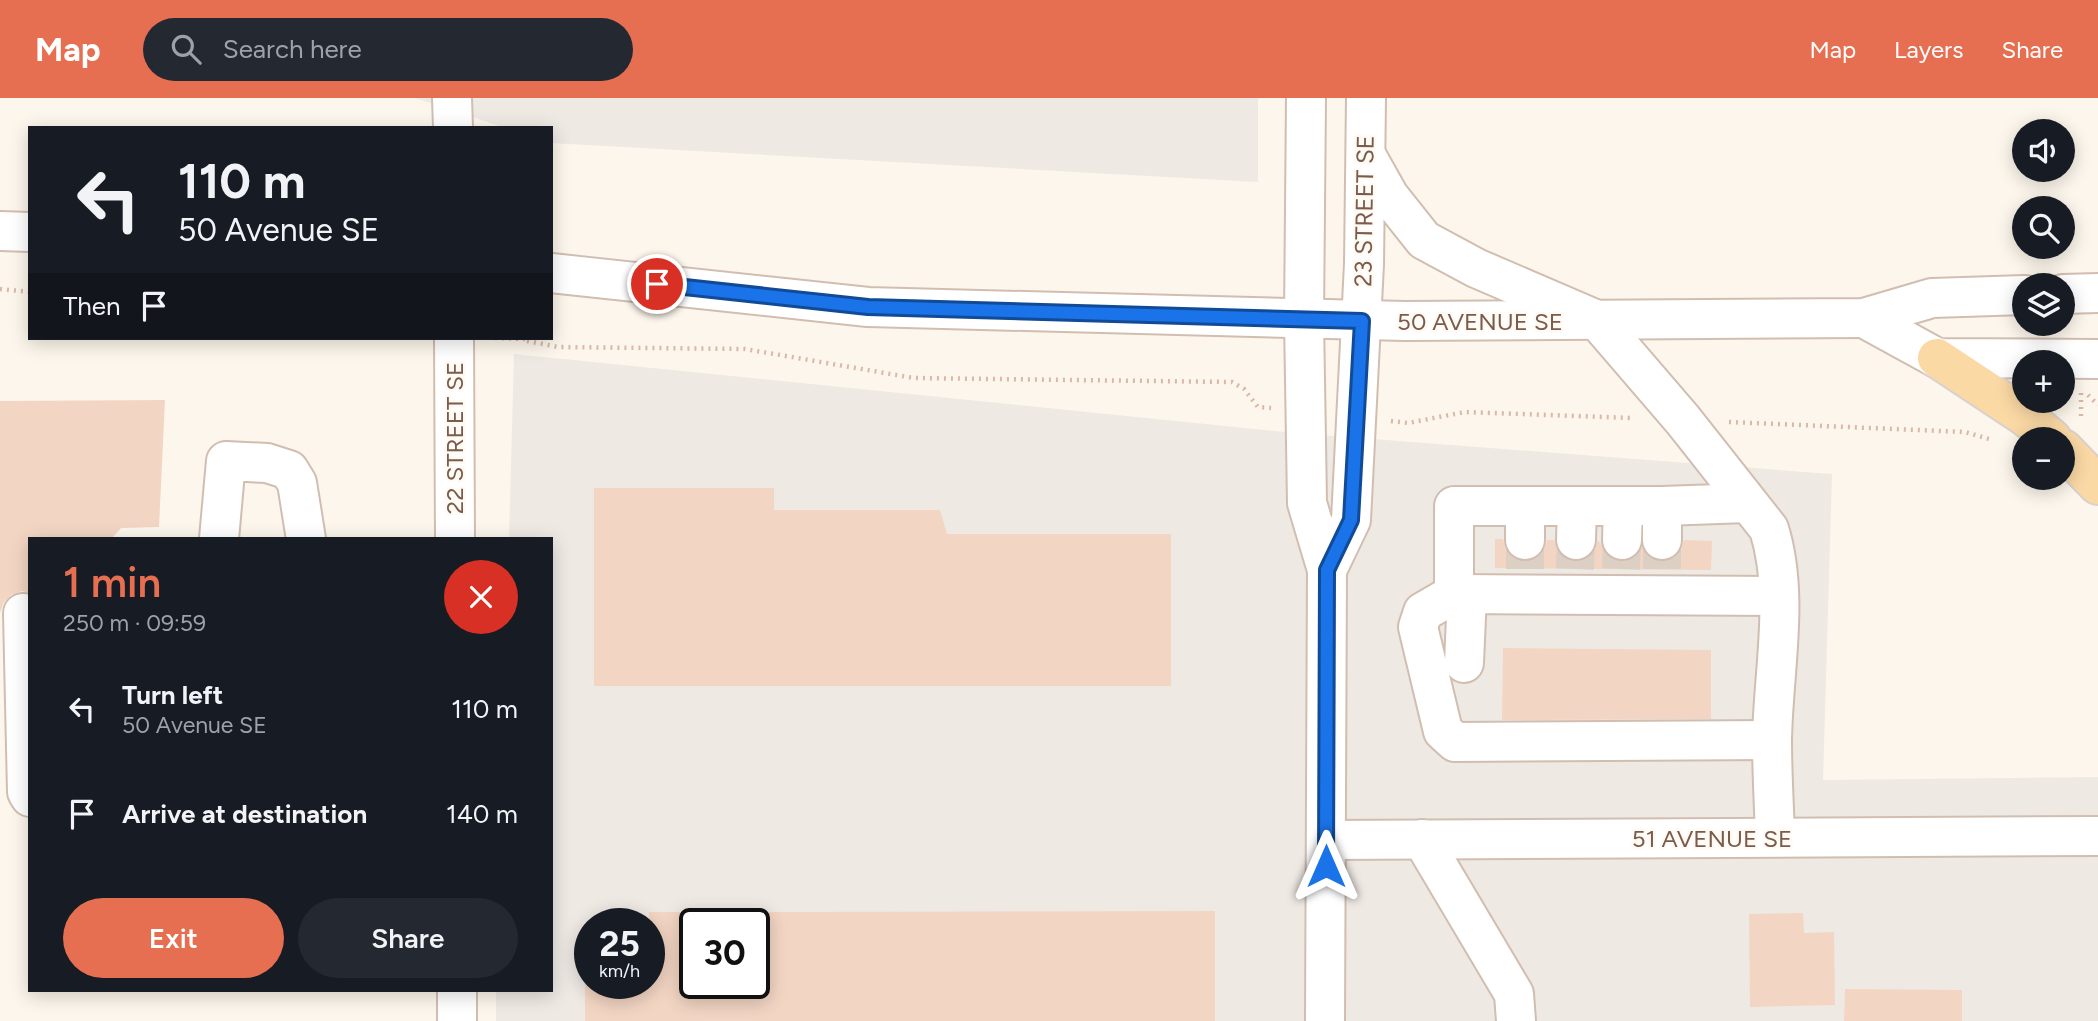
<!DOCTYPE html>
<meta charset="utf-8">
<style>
:root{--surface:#171b24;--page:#242831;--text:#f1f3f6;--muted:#9ea1a6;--accent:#e76f51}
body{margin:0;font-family:Figtree,sans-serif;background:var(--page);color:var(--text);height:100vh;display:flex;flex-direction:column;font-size:26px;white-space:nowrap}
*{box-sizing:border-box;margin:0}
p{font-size:23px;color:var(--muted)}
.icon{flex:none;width:38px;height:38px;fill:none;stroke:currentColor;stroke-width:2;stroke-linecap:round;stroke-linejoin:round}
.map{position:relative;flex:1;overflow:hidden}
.details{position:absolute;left:28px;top:439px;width:525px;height:455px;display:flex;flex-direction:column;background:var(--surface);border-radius:0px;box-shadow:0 4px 18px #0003}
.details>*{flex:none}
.top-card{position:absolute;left:28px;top:28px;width:525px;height:214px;border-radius:0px;box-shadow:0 4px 18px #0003;background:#171b24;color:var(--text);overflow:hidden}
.buttons{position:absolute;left:2012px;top:21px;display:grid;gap:14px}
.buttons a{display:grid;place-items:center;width:63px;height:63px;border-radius:50%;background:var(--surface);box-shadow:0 4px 18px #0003;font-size:35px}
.speed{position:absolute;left:574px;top:810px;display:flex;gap:14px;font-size:35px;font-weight:700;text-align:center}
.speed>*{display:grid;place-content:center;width:91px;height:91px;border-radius:50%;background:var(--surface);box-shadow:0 4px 18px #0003;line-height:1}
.speed small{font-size:18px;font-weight:400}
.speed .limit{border:4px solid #111;border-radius:10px;background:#fff;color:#111}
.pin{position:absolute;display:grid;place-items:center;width:60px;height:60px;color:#fff;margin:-30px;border:4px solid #fff;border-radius:50%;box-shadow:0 2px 7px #0007}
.me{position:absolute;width:77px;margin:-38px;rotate:0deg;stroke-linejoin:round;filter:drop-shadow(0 0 5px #0008)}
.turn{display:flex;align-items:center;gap:24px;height:147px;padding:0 35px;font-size:32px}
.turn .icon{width:91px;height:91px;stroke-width:2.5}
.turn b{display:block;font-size:49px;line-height:60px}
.then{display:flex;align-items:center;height:66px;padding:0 35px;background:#0003;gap:14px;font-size:26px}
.round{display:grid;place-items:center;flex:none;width:74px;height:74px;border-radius:37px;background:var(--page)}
.overview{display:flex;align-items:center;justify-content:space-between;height:119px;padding:0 35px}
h1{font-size:42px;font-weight:600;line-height:52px;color:var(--accent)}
.primary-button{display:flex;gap:14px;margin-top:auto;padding:14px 35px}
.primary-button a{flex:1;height:80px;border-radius:42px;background:var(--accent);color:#fff;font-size:28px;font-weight:600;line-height:80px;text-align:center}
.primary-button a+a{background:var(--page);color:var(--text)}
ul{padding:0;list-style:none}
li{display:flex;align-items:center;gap:21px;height:105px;padding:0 35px}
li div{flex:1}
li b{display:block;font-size:26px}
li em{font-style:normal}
header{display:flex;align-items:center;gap:42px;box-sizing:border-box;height:98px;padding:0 35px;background:var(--accent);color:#fff}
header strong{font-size:33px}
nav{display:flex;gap:38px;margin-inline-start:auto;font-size:24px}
.search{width:490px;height:63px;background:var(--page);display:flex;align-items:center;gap:18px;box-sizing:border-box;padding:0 24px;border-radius:38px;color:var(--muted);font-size:26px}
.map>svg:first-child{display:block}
</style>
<header>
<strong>Map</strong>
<div class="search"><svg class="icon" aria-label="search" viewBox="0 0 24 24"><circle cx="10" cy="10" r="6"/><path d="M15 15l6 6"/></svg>Search here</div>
<nav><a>Map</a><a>Layers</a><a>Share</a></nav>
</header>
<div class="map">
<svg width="2098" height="923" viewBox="0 0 2098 923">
<rect width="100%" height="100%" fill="#fdf6ec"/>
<g fill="#efe9e4" fill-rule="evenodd">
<path d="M415,0H1258V84L551,45V30H505Z"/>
<path d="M514,256L1295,335L1832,376L1823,682L2098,679V923H496V893L551,892V441H509ZM590,826H649V886H590ZM695,826H754V886H695Z"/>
</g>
<g fill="#f3d5c3">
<path d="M165,302L159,429L121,430L111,441H30V495L22,493L11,497L4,504L0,515V303Z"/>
<path d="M594,390H774V412H940L947,436H1171V588H594Z"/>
<path d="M1495,441H1503L1506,453L1515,461L1524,464L1536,461L1544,452L1547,442H1554L1557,452L1564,460L1576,464L1587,461L1594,454L1598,442L1610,460L1622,464L1633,461L1642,449L1651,461L1663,464L1672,461L1681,453L1684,442L1712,443L1711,472L1495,470Z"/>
<path d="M1503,550L1711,552V621L1502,622Z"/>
<path d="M1215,813V923H585V886H649V814H695V886H754V814Z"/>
<path d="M1803,815L1804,835L1834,834L1835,907L1750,909L1749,816Z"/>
<path d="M1845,891L1962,892V923H1844Z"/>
</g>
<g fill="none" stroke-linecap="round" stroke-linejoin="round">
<g stroke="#dcd0c4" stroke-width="38" stroke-dasharray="38 19" stroke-linecap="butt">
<path d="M1525,442V471"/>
<path d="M1662,442V471"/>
<path d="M1575,471L1576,442"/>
<path d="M1621,471L1622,442"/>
</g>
<g stroke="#d1beb0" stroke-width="42">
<g id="minor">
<path d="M452,0L453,30"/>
<path d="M1306,0L1304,221L1307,405L1327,472L1325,923"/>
<path d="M1366,57L1389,98L1424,142L1476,170L1597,222L1683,322L1769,431C1790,498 1773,574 1772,642C1772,674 1774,707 1775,739"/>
<path d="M0,133L30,134"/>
<path d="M551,175L868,209L1405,223L1864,220L1932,200L2025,197"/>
<path d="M2063,196L2098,195"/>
<path d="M1864,220L1937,260L2098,261"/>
<path d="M454,240L455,441"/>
<path d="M1525,408V442"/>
<path d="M219,441L226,363L267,365L289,372L297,385L306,441"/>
<path d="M1576,442L1577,408"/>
<path d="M1622,442L1623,408"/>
<path d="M1662,442V408"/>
<path d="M1327,472L1351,422L1364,166L1366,0"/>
<path d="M1454,496V408H1662L1748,405"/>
<path d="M23,515L27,694L30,699"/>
<path d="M1464,565L1467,496"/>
<path d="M1772,642L1455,644L1443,633L1418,529L1423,514L1454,496L1778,498"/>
<path d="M1422,741L1514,896L1516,923"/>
<path d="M1326,742L2098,738"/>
<path d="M457,892V923"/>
</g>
</g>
<g stroke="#dad1cd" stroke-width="42">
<g id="major">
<path d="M1937,260L2026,319L2052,341"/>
<path d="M2063,351L2098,387"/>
</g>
</g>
<g stroke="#d9b8a5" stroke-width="4.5" stroke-dasharray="2 5" stroke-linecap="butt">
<path d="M0,191L30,194"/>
<path d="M495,240L527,241"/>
<path d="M527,243L558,249L745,251L914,280L1232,284L1244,291L1258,309L1271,310"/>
<path d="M2081,295V318"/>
<path d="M2088,297L2098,307"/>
<path d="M1391,323L1408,325L1465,314L1633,320"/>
<path d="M1729,324L1965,334L1989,341"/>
</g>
<use href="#minor" stroke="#fff" stroke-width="38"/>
<use href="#major" stroke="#fbd9a5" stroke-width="38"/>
</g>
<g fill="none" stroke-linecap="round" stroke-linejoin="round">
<g stroke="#114b97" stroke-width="18">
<path id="route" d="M657,186L868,209L1362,223L1351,422L1327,472L1326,768"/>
</g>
<use href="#route" stroke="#1a73e8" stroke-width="12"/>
</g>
<g text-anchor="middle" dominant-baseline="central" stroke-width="5" stroke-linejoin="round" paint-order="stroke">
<g font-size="24" fill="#7a5c4d" stroke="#fffaf3">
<text transform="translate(1364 113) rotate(-89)">23 STREET SE</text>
<text x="1480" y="223">50 AVENUE SE</text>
<text transform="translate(454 340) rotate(-90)">22 STREET SE</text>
<text x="1712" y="740">51 AVENUE SE</text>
</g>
</g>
</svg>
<div class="buttons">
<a><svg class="icon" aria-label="sound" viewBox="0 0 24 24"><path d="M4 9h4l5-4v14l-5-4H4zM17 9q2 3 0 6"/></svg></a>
<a><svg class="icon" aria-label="search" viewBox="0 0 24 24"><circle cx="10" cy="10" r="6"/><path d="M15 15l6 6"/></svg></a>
<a><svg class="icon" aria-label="layers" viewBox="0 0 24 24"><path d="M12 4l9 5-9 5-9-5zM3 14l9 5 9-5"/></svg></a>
<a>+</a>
<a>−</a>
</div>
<div class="speed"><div>25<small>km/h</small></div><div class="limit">30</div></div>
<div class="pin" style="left:657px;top:186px;background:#d93025"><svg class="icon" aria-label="arrive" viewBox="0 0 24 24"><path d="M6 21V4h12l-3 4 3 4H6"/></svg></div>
<svg class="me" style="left:1326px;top:768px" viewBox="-20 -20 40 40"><path d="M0-17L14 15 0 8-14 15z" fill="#1a73e8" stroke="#fff" stroke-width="4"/></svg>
<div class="top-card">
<div class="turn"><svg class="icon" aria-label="left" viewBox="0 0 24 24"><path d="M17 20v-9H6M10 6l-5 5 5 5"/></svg><div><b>110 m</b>50 Avenue SE</div></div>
<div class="then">Then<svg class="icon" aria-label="arrive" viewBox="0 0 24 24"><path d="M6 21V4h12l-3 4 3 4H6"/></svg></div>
</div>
<section class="details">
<div class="overview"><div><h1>1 min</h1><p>250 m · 09:59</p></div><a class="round" style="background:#d93025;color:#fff"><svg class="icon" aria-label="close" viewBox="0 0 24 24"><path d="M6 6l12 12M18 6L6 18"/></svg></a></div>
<ul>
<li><svg class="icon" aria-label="left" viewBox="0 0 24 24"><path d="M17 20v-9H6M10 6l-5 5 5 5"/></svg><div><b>Turn left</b><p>50 Avenue SE</p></div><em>110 m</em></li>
<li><svg class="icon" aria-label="arrive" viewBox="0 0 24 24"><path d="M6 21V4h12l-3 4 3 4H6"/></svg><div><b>Arrive at destination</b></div><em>140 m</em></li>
</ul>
<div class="primary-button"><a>Exit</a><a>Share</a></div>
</section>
</div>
